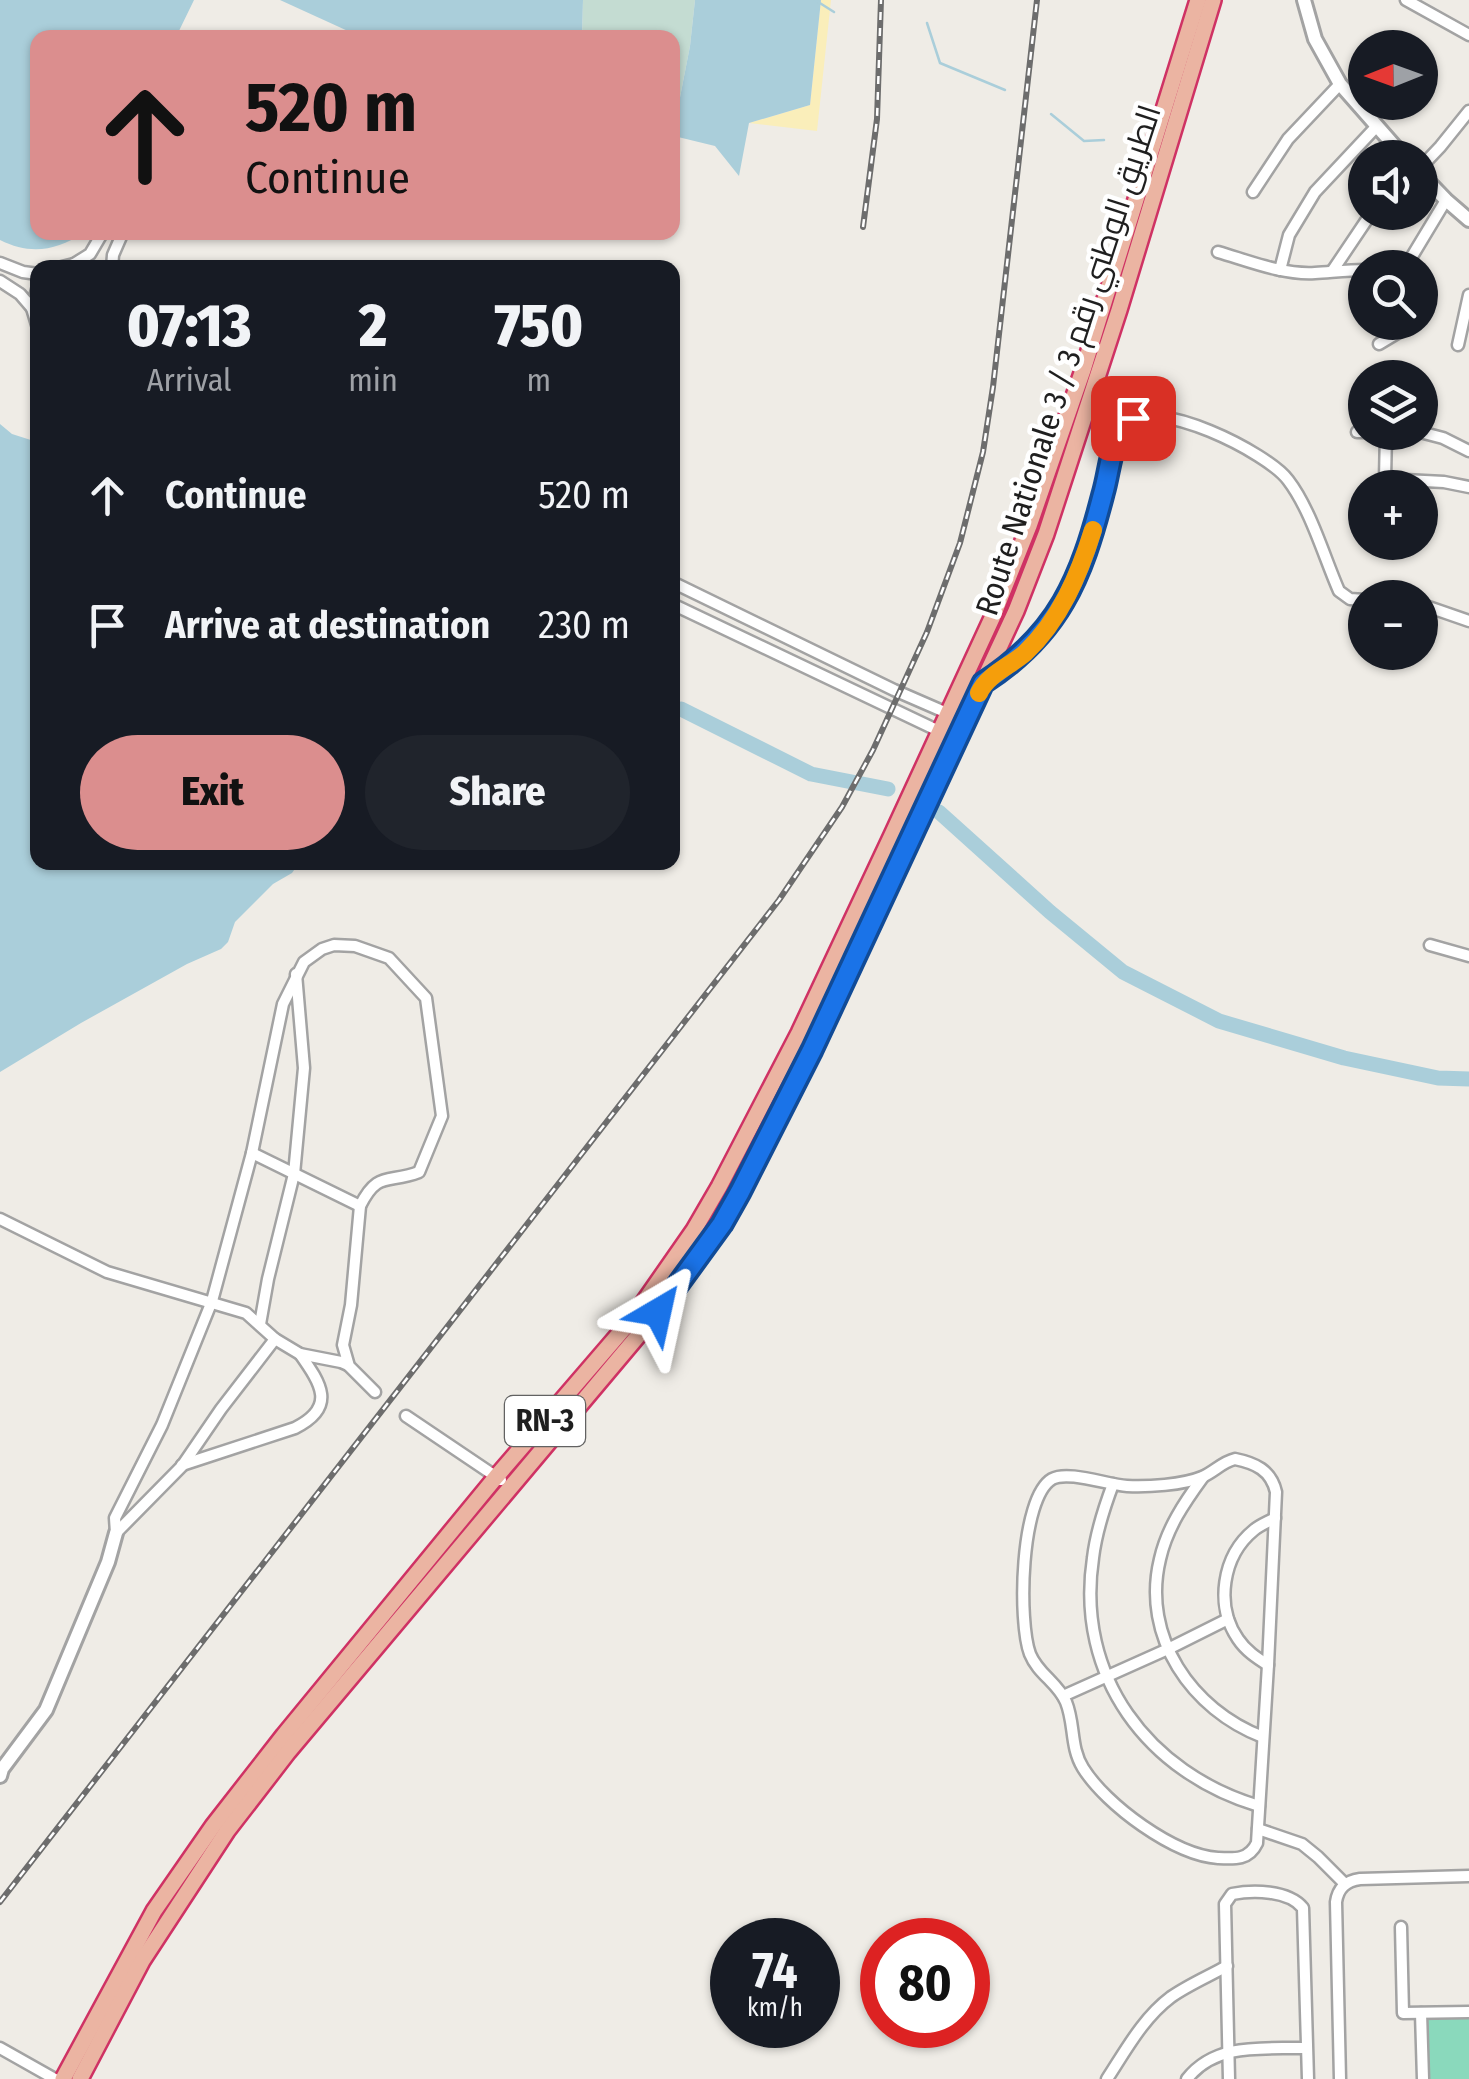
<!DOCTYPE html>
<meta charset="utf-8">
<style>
:root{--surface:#171b24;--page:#20242c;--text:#f1f3f6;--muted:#9ea1a6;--accent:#db8e8e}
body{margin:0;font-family:"Fira Sans Condensed",Cairo,sans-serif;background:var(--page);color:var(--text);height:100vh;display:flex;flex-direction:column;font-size:38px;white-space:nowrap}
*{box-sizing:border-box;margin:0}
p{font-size:32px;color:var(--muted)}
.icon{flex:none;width:55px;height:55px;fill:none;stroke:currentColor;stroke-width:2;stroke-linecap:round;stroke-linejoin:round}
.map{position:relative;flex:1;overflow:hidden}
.sheet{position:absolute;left:30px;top:260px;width:650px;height:610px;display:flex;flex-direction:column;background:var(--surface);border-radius:20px;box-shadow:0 2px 8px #0004}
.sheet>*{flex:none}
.banner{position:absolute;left:30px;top:30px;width:650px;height:210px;border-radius:20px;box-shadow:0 2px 8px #0004;background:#db8e8e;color:#111;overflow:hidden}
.needle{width:65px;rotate:269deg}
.tools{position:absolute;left:1348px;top:30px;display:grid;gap:20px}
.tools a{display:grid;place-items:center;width:90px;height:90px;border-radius:50%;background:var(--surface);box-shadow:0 2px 8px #0004;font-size:50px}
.speed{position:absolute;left:710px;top:1918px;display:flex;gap:20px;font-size:50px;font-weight:700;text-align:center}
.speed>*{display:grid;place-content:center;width:130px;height:130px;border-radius:50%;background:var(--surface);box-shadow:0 2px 8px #0004;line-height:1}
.speed small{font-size:25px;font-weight:400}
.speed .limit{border:15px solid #d22;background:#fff;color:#111}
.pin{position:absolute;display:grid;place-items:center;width:85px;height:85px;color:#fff;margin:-42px;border-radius:20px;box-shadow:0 5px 15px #0006}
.me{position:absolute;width:110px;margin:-55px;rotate:36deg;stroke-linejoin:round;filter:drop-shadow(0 0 8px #0008)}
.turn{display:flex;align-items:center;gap:35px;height:210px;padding:0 50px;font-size:45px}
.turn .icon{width:130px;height:130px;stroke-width:2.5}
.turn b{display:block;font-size:70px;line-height:85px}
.eta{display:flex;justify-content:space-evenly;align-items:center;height:170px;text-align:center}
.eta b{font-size:60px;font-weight:800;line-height:70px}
.primary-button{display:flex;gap:20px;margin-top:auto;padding:20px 50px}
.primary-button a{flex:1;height:115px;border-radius:60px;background:var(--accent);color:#111;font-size:40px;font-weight:800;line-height:115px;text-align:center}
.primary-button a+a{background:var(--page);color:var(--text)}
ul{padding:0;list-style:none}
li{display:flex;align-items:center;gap:30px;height:130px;padding:0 50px}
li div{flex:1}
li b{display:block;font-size:38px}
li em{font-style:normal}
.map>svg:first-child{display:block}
</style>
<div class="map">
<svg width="1469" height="2079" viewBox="0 0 1469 2079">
<rect width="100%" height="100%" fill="#efece6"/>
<path fill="#c4dcd2" d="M583,0H695L690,46L675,123L678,137L673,141L672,38H582Z"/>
<path fill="#faeeba" d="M821,0H831L817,131L749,123L810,105Z"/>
<path fill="#8ad9bc" d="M1469,2015V2079H1426L1425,2016Z"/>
<g fill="#aaceda">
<path d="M0,0H194L176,37L38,38V232L83,233C56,251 30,255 0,240Z"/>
<path d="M280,0H583L582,37H361Z"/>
<path d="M695,0H821L810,105L749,123L739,176L715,146L678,137L675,123L690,46Z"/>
<path d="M0,424L12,434L37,442L38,862L299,863L292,873L273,884L235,922L228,942L221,949L187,964L81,1023L0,1072Z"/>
</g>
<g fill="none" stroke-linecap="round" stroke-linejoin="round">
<g stroke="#aaceda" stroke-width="2.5">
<path d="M815,0L834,12"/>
<path d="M927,23L940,63L1005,90"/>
<path d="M1051,114L1084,141L1104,140"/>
<path d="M1457,1079L1469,1084"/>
</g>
<g stroke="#aaceda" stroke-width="15">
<path d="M681,709L811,774L888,789"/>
<path d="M939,812L1050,912L1123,972L1219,1021L1344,1058L1438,1078L1469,1079"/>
</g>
<g stroke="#a3a3a3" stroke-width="15">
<g id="minor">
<path d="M1406,0L1469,35"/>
<path d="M1420,168L1440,147L1469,111"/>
<path d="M1253,192L1288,139L1340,84"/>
<path d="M1218,252C1249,261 1283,275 1315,273C1332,272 1348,270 1365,270"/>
<path d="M0,263L23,272L38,274"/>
<path d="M74,264L90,254L103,232"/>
<path d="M58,268L74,264L92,268"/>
<path d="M112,268L113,255L123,232"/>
<path d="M1405,268L1446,200"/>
<path d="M1280,270L1289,235L1315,192L1376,127"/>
<path d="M1333,270L1372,212"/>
<path d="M0,281L20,294L32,308"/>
<path d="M38,286L32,308L38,328"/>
<path d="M1379,344L1399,332L1402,322"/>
<path d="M1458,345L1469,295"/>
<path d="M1357,432H1365"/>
<path d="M1374,432H1375"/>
<path d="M1386,432L1385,479L1444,482L1469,487"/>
<path d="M1420,432L1443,438L1469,451"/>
<path d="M672,582L894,690L947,713L962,729"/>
<path d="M672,604L939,731L962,729"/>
<path d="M1420,604L1469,621"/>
<path d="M983,683C1065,631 1083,571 1107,481C1112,463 1111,438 1125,424C1154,395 1268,453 1288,480C1311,510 1324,557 1339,591L1350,599L1365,600"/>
<path d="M1430,945L1469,956"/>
<path d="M252,1153L360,1206"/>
<path d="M0,1219L107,1272L246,1313L275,1339L300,1354L341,1362L348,1365"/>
<path d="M260,1324L268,1279L294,1174L304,1068L296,974"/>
<path d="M406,1416L501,1480"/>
<path d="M1235,1459C1255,1463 1271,1470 1276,1492L1268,1665L1257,1843C1249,1860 1235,1859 1218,1858C1174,1855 1106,1805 1083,1768C1070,1747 1075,1724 1066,1702C1058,1683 1038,1674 1030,1654C1018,1622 1020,1498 1052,1479C1068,1470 1108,1485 1127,1486C1147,1487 1183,1485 1202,1477C1214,1472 1222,1462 1235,1459Z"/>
<path d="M182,1465L295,1428C337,1407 321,1384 300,1354"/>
<path d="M1203,1477C1184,1503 1167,1528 1160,1559C1141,1637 1192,1710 1263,1737"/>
<path d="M1113,1484C1104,1508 1096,1532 1093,1558C1075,1676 1148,1773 1259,1806"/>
<path d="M116,1533L115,1518L162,1425L212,1301L252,1153L283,1004L304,962L322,949L334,945L355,946L389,958L426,998L442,1116L419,1172C388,1184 378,1170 360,1206L351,1305L343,1345L349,1366L375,1392"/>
<path d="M116,1533L182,1466L221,1409L275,1339"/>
<path d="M1268,1665C1257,1658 1246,1651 1238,1639C1215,1606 1222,1556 1254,1530C1260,1525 1268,1522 1275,1518"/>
<path d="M1063,1696L1168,1649L1228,1619"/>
<path d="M1258,1829L1302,1844L1318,1857L1345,1884"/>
<path d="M1401,1927L1403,2013L1469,2012"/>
<path d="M1421,2013L1423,2079"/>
<path d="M0,2048L55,2079"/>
<path d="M1107,2079C1126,2050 1143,2018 1171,1997C1188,1985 1209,1976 1227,1966"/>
<path d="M1187,2079C1216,2042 1264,2049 1306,2048"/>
<path d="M1229,2079L1225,1904L1232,1894C1253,1890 1288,1890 1303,1908L1308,2079"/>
<path d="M1340,2079L1336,1902C1338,1888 1346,1881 1360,1879L1469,1876"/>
</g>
</g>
<g stroke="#a3a3a3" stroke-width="18">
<g id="tertiary">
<path d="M1304,0L1315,39L1340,84L1405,158"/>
<path d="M1420,173L1446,200L1469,220"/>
<path d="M0,1776L2,1769L46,1710L108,1562L116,1533"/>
</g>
</g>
<g stroke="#cf3264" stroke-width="20">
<g id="trunk">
<path d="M63,2079L154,1911L213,1826L284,1735L496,1477L632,1319L694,1230L719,1187L799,1033L892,835L993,616L1029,526L1083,370L1198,0"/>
<path d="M80,2079L142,1961L227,1831L288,1752L658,1312L722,1223L740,1192L812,1050L1016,611L1046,534L1119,310L1213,0"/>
</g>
</g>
<use href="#minor" stroke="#fff" stroke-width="10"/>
<use href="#tertiary" stroke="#fff" stroke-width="12"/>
<use href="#trunk" stroke="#ebb4a2" stroke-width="15"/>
<g stroke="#6d6d6d" stroke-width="6">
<g id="rail">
<path d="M863,227L877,119L881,0"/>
<path d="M0,1902L779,900L842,807L873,750L927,632L960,543L983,452L993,387L1037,0"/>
</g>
</g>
<use href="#rail" stroke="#fff" stroke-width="2.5" stroke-dasharray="8" stroke-linecap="butt"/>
</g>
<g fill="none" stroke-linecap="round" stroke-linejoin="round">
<g stroke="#114b97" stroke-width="25">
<path id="route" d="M658,1312L722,1224L740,1192L812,1050L983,683C1059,634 1081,579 1103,494C1111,467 1110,436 1133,418"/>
</g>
<use href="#route" stroke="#1a73e8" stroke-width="18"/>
<path stroke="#f59e0b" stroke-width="18" d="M979,693C987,675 1010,666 1025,653C1060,620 1079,575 1093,530"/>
</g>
<g text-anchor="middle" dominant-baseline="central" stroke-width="9" stroke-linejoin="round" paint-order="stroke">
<rect fill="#fff" stroke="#626262" stroke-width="2.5" x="505" y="1396" width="80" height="50" rx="8"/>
<g font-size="30" font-weight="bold" fill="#1f1f1f">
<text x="545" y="1421">RN-3</text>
</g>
<g font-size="32" fill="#1f1f1f" stroke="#fff">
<text transform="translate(1068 360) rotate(-72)">Route Nationale 3 / الطريق الوطني رقم 3</text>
</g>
</g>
</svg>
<div class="tools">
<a><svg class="needle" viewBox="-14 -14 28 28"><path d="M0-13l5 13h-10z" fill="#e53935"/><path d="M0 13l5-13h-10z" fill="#9ea1a6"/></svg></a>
<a><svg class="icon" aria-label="sound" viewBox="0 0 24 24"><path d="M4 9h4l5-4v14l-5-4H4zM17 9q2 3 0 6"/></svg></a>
<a><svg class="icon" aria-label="search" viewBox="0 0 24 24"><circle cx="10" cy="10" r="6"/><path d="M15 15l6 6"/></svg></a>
<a><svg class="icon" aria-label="layers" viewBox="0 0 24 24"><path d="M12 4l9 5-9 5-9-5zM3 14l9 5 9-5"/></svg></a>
<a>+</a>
<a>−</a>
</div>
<div class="speed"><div>74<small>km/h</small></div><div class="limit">80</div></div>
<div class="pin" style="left:1133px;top:418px;background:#d93025"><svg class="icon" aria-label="arrive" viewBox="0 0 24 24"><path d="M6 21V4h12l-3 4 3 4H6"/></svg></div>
<svg class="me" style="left:658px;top:1312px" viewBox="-20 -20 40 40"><path d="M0-17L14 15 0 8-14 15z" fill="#1a73e8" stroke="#fff" stroke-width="4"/></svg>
<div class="banner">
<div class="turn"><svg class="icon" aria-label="ahead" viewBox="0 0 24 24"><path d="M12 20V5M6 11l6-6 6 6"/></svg><div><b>520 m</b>Continue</div></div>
</div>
<section class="sheet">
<div class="eta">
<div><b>07:13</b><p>Arrival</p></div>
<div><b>2</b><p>min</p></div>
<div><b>750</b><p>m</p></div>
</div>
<ul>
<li><svg class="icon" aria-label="ahead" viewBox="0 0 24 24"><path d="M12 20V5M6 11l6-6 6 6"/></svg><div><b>Continue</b></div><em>520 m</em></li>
<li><svg class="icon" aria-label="arrive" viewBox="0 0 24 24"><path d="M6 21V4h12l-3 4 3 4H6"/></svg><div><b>Arrive at destination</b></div><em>230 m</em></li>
</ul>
<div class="primary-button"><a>Exit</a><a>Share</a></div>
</section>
</div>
